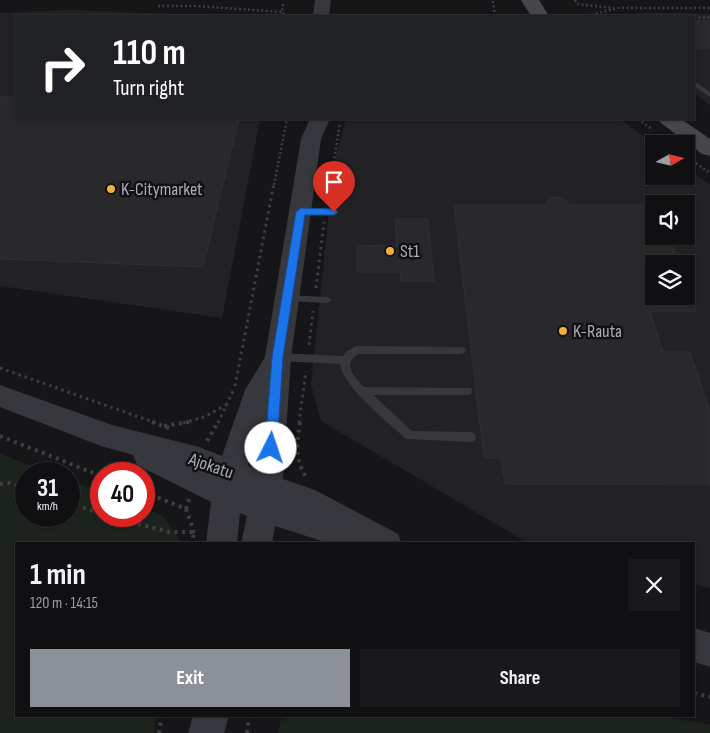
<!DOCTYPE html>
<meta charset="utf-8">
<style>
:root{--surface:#101012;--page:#19191b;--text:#f1f3f6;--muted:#9c9d9f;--line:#303032;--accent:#8c9099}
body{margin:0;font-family:"Sofia Sans Condensed",sans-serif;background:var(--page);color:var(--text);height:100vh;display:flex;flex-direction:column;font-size:19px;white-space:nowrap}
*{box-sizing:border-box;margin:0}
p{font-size:16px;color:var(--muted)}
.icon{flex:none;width:28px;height:28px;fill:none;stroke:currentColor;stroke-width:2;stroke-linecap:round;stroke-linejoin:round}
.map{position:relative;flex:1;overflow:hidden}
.sheet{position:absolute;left:15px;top:542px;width:680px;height:175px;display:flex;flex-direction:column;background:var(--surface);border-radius:0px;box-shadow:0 1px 4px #0004,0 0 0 1px var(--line)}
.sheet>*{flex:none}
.hud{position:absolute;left:15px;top:15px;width:680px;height:105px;border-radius:0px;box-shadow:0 1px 4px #0004,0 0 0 1px var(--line);background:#202124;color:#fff;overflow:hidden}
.needle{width:32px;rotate:82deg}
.tools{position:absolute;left:645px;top:135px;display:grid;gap:10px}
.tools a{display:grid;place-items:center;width:50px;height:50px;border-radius:0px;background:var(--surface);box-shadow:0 1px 4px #0004,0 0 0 1px var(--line);font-size:25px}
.speed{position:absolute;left:15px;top:462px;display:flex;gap:10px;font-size:25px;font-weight:700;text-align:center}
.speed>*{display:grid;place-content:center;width:65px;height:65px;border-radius:50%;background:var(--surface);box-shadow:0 1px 4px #0004,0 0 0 1px var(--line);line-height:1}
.speed small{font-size:12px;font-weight:400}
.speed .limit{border:8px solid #d22;background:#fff;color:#111}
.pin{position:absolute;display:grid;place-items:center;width:42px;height:42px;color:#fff;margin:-51px -21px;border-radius:50% 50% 50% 0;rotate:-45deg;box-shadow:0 0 5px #0007}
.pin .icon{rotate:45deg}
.me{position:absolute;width:55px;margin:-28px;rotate:4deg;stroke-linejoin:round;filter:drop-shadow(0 0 4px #0008)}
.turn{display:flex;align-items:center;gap:18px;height:105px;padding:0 15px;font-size:22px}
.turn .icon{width:65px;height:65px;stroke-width:2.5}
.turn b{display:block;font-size:35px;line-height:42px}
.round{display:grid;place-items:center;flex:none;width:52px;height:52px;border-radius:0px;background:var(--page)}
.summary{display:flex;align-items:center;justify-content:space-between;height:85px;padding:0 15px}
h1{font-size:30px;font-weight:700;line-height:38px}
.action{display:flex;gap:10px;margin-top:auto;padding:10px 15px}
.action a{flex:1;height:58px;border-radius:0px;background:var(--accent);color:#fff;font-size:20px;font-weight:700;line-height:58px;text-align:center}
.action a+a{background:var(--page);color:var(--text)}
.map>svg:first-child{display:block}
</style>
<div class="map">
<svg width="710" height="733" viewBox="0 0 710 733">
<rect width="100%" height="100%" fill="#161618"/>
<g fill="#222225" fill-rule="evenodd">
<path d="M70,10L225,16H16V119H260L222,318L0,286V13Z"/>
<path d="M653,13L710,14V105L694,93V16L614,15Z"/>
<path d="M346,119H620L654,144V176H686V168L710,185V588L694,584V544H530L321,421L311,384L334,163ZM654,204H686V236H654ZM654,264H686V296H654Z"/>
</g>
<g fill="#1c231d">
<path d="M0,454L53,474H26V516H69V480L101,492V516H144V508L162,515L183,544H16V716H156L154,733H0Z"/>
<path d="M282,716H662L710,725V733H278Z"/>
</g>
<g fill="#29292c" stroke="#303034">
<rect x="694" y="21" width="16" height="27"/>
<path d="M0,96L16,97V119H239L203,267L0,259Z"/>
<path d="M557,197L563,198L571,205H654V236H669L679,264H654V296H686V284L696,311H650L663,352H690L710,411V485L505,484L501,458H484L454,205H546L547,201L551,198Z"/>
<path d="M395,219H428L434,281H401L400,272H357V246L397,245Z"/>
</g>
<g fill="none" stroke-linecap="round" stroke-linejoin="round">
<g stroke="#3d3f44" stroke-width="2.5" stroke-dasharray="2 2.5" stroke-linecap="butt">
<path d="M575,0L577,4L614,8"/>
<path d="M493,1L495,16"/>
<path d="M283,4L282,12L285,16"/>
<path d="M158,6H196L282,12"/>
<path d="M587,16L618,8H710"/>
<path d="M694,18L710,17"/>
<path d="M638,119L653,130"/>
<path d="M696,163L710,173"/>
<path d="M274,185L287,119"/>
<path d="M330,185L340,123"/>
</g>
<g stroke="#3d3f44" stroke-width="3" stroke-dasharray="2.5 4" stroke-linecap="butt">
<path d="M327,201L330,183"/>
<path d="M316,288L324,222"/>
<path d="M309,345L313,311"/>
<path d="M0,368L156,423"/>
<path d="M235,386L274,183"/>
<path d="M183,423L204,417L226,405"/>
<path d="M218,423L233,391"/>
<path d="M299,423L306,371"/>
</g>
<g stroke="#3d3f44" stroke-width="4" stroke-dasharray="3 4.5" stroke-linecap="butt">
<path d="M152,422L169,428"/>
<path d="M300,422C297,443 294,458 306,477"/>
<path d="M164,426L189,422"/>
<path d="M0,436L101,476"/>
<path d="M207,441L218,422"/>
<path d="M0,484L9,483L26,488"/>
<path d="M144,492L186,509L194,532L198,533"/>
<path d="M69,502L101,514"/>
<path d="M186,509L189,499"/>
<path d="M109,516L169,532H194L192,544"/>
<path d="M694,693L710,697"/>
<path d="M159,733L162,716"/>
<path d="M247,733L249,716"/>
</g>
<g fill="#37383d" fill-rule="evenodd">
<path d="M694,81L710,92V97L694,86Z"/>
<path d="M301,209H334L338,212L334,215L298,214V210Z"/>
<path d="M287,295L327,297L332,300L327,303L287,301L282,298Z"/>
<path d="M356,346L464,347L466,350L464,353L461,354H358C342,364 354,377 364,387L471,388L472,391L471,394L467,395H373L412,431L471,432L475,434L476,437L475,440L471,442L406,439C389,423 342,386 340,364L279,361L275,360L274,357L275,354L279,353L343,356L346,352Z"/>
</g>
<g fill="#37383d" fill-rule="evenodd">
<path d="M315,0H331L329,16H313Z"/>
<path d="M310,119H330L321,139L291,357L283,479L315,490L398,534L402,544H331L275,526L272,544H241L247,516L240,513L237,544H206L211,502L137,465L133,455L101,446L0,407V385L112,425L199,447L222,456L245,390L265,357L301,139ZM259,426L255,468L248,466Z"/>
<path d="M694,628L710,633V667L694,662Z"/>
<path d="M193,716H229L224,733H188Z"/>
</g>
<g fill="#45474d" fill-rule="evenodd">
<path d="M521,0H539L549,16H531Z"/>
<path d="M658,119H681L710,139V156L702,154L661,123Z"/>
</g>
</g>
<path fill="#1a73e8" stroke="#114b97" d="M301,208L334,209L338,212L334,215H305L283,357L277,448L276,452L271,453L267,452L265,448L272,357L296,212Z"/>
<g fill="#f2b134" stroke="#111113" stroke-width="2">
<circle cx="111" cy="189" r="5"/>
<circle cx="390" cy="251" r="5"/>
<circle cx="563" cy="331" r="5"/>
</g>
<g text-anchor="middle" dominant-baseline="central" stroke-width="5" stroke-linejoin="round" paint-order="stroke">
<g font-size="18" fill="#a8adb8" stroke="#111113" text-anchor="start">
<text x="121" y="189">K-Citymarket</text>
<text x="400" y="251">St1</text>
<text x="573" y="331">K-Rauta</text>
</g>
<g font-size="18" fill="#a8adb8" stroke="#111113">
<text transform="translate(211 466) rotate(19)">Ajokatu</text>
</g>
</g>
</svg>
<div class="tools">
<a><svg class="needle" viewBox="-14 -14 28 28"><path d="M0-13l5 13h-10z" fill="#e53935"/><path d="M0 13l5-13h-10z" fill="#9c9d9f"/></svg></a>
<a><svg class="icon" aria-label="sound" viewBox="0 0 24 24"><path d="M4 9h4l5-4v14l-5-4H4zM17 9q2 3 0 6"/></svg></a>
<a><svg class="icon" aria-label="layers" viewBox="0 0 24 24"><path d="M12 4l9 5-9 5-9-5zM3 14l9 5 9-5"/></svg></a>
</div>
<div class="speed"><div>31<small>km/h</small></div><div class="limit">40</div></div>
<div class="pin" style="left:334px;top:212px;background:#d93025"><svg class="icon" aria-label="arrive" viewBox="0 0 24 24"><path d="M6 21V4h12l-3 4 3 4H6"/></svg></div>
<svg class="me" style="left:271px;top:448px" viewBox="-20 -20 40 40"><circle r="19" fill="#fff"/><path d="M0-13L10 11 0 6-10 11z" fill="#1a73e8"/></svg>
<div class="hud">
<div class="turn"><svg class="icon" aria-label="right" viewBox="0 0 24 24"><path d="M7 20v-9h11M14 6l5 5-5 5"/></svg><div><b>110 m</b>Turn right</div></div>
</div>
<section class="sheet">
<div class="summary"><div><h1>1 min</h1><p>120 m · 14:15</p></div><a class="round"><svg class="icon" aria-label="close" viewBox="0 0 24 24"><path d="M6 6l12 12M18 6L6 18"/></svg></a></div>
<div class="action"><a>Exit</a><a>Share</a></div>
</section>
</div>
